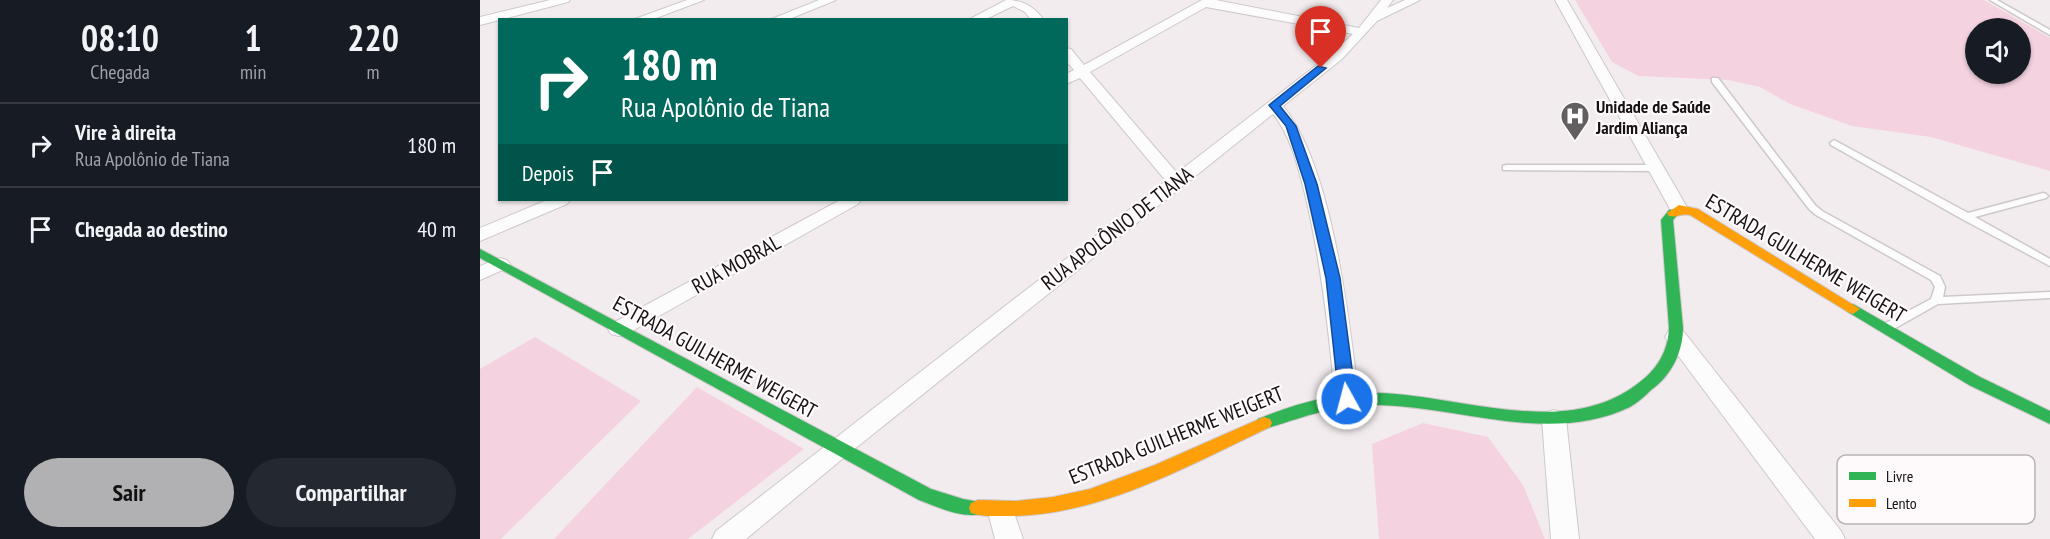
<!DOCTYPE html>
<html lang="pt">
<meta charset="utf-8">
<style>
:root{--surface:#171b24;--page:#242831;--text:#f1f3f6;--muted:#9ea1a6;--line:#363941;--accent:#b1b0b2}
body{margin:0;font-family:"PT Sans Narrow",sans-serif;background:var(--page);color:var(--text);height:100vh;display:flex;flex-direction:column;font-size:22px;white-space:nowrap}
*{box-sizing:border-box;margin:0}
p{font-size:20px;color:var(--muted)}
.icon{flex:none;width:33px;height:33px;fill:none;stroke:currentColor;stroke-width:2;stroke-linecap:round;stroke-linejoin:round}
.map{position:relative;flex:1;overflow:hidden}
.details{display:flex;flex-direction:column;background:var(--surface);width:480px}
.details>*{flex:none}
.top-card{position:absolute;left:18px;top:18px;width:570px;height:183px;border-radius:0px;box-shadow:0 2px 4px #0004;background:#00695c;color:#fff;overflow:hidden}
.buttons{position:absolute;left:1485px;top:18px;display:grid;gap:12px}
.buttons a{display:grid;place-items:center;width:66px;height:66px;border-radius:50%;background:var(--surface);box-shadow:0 2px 4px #0004;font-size:30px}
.pin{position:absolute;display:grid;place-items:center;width:51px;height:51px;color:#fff;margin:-62px -26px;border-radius:50% 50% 50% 0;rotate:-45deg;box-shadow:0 0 6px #0007}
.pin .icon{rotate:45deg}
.me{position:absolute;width:66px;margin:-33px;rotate:353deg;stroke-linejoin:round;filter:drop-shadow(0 0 4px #0008)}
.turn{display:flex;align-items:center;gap:21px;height:126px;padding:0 24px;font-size:27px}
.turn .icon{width:78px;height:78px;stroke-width:2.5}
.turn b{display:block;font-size:42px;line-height:51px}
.then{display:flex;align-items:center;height:57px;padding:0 24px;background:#0003;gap:12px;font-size:22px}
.eta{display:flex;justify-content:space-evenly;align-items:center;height:102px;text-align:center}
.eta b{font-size:36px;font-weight:700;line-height:42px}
.primary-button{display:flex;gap:12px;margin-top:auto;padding:12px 24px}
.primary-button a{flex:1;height:69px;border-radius:36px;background:var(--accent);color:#111;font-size:24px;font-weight:700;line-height:69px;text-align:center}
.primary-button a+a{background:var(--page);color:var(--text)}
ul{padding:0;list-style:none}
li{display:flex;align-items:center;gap:18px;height:84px;padding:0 24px;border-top:2px solid var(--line)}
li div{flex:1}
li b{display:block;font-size:22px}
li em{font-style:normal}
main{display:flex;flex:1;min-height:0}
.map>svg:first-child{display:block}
</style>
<main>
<section class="details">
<div class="eta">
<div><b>08:10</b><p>Chegada</p></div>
<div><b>1</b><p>min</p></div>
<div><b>220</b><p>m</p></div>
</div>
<ul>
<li><svg class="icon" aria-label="right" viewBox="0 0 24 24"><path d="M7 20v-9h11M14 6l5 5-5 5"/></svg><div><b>Vire à direita</b><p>Rua Apolônio de Tiana</p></div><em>180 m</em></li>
<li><svg class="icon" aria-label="arrive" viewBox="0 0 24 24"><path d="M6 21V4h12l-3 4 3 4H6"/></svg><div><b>Chegada ao destino</b></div><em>40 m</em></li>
</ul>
<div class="primary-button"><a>Sair</a><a>Compartilhar</a></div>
</section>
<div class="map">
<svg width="1570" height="539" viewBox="0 0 1570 539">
<rect width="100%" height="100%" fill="#f3ecef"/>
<g fill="#f4d2e0" fill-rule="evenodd">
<path d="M1095,0H1504L1570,38V171L1451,137L1372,126L1310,104L1280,87L1248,80L1158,76L1132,62ZM1496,28H1540V74H1496Z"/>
<path d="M55,337L161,401L21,539H0V369Z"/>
<path d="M217,387L324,449L208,539H74Z"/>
<path d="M943,423L1008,437L1043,485L1065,539H899L892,444Z"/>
</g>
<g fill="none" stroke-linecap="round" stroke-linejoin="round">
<g stroke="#cec8cb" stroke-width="3">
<g id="lane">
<path d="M1510,0H1517L1570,30V35Z"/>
<path d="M1232,78H1238L1335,205L1342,211L1460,276L1465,287L1463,297L1570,292V298L1458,304L1410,331H1402L1400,328L1402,325L1451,299L1455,287L1451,280L1336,215L1329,209L1232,82Z"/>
<path d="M1354,140L1488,213L1563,193L1566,194L1568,196L1566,198L1495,217L1570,259V266L1482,219L1351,145L1350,143Z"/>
<path d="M1026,165H1175L1179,168L1175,171L1023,170V166Z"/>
</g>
</g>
<g stroke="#cec8cb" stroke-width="2">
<g id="street">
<path d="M70,0H90L88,2L0,25V17Z"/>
<path d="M207,0H224L171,20H152Z"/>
<path d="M339,0H356L307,20H289Z"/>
<path d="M526,0C543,0 553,6 564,20H551L545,12L533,6L504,20H488Z"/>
<path d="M722,0H736L879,28L901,0H913L907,8L925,0H940L897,21L862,59L803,106C853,167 869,320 879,399L875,405L867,407L859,405L855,399C849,330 841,262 825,194C818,167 811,136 793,114L367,455L266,539H232L236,531L686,181L600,78L586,84V74L594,70L586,61V48L591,49L604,65ZM726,7L873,34L852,53L697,173L610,72Z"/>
<path d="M1075,0H1087L1208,209L1205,213H1193L1190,209Z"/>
<path d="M67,200H90L87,204L0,241V228Z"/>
<path d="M360,200H381L378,204L147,334L139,336L131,334L128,329L131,324Z"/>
<path d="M20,258L27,260L30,264L27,268L0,280V266Z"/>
<path d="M1196,330L1204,332L1361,531L1365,539H1335L1188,342L1185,337L1188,332Z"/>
<path d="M1074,410L1083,413L1086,419L1099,539H1071L1062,419L1065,413Z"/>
<path d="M521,501L531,504L543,539H515L508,512L511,504Z"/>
</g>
</g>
<g stroke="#cec8cb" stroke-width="2">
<g id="fast">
<path d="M1193,209L1199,213L1193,220L1203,328C1203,352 1191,376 1171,390C1165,396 1157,403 1150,407C1070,445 982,407 899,405C854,404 825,417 784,429L778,427L776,423L778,419C817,403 856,392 898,393C980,395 1084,439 1156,385C1176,371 1188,353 1189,328L1181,220L1189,210Z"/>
<path d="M0,249L451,489L483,499L505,503L507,508L505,513C484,520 458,507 439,500L0,258Z"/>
<path d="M1373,304L1500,377L1570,411V424L1489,385L1368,312L1366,309Z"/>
</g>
</g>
<g stroke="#cec8cb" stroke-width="2">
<g id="slow">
<path d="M1199,205L1218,209L1380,309L1373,314L1368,312L1210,215C1201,213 1197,218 1189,216L1187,213Z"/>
<path d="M784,417L790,419L792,423L790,427C707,466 617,518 523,516C512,516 502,517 491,513L489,508L491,503L498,500L536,501L573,497L610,489L675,465Z"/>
</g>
</g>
<use href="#lane" fill="#fdfcfd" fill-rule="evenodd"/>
<use href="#street" fill="#fdfcfd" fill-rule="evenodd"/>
<use href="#fast" fill="#30b455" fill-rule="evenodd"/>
<use href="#slow" fill="#ff9f0a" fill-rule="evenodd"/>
</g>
<path fill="#1a73e8" stroke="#114b97" stroke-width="1.5" d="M838,66L846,68L800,106L816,126L837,184L860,278L876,399L873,403H862L859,399L846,278L825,184L806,126L789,105Z"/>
<defs>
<g id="hospital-pin" transform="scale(1.5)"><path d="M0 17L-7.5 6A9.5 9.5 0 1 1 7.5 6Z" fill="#635e60" stroke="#fef9fb"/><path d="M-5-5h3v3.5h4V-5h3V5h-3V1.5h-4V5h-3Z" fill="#fff"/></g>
</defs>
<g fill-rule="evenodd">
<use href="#hospital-pin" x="1095" y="116"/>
</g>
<g text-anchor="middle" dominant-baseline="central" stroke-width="4.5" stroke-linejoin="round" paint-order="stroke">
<g font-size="18" font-weight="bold" fill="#161113" stroke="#fef9fb" text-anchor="start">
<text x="1116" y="106">Unidade de Saúde<tspan x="1116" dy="21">Jardim Aliança</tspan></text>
</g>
<g font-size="21" fill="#161113" stroke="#fef9fb">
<text transform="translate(637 228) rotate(-38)">RUA APOLÔNIO DE TIANA</text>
<text transform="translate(1326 258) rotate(31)">ESTRADA GUILHERME WEIGERT</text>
<text transform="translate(256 264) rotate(-29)">RUA MOBRAL</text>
<text transform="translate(235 357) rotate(29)">ESTRADA GUILHERME WEIGERT</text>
<text transform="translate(696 435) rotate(-22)">ESTRADA GUILHERME WEIGERT</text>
</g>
</g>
<rect x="1357" y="455" width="198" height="69" rx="9" fill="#fef9fb" stroke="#b8b3b5" stroke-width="1.5"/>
<rect x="1369" y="472" width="27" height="8" fill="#30b455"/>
<rect x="1369" y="499" width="27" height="8" fill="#ff9f0a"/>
<g font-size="16" fill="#161113">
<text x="1406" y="482">Livre</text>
<text x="1406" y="509">Lento</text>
</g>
</svg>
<div class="buttons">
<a><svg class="icon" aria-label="sound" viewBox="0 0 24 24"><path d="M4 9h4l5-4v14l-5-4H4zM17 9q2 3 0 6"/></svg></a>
</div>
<div class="pin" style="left:841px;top:68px;background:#d93025"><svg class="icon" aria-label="arrive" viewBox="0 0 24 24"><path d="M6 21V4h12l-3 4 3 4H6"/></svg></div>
<svg class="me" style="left:867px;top:399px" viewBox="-20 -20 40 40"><circle r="17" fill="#1a73e8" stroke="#fff" stroke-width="3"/><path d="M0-11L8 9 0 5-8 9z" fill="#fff"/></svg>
<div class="top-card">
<div class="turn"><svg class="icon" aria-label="right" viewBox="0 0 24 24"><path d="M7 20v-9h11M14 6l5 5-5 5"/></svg><div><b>180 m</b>Rua Apolônio de Tiana</div></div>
<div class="then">Depois<svg class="icon" aria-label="arrive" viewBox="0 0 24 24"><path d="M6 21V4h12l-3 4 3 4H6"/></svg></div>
</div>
</div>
</main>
